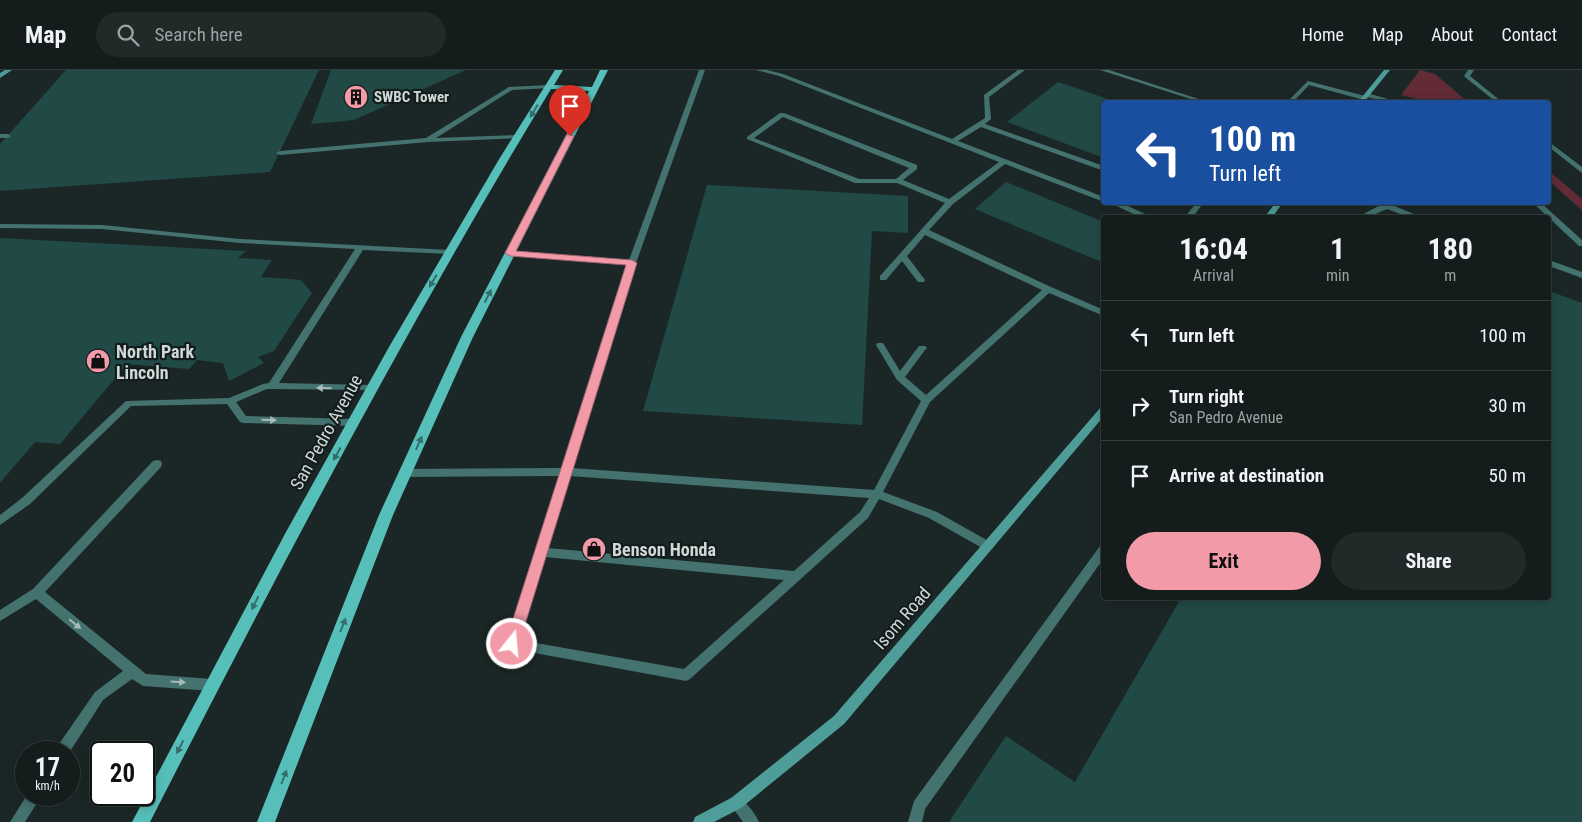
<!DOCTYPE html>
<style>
:root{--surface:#141d1c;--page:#212a29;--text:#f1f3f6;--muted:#9da2a3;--line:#333b3b;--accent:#f39aa9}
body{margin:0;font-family:"Roboto Condensed",sans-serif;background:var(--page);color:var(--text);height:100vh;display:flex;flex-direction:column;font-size:19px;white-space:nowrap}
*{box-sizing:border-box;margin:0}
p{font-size:16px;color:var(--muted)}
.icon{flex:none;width:28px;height:28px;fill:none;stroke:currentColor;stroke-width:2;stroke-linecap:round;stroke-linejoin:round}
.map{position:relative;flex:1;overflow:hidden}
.sheet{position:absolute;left:1101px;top:145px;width:450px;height:385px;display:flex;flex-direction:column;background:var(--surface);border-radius:5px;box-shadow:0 2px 12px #0003,0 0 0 1px var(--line)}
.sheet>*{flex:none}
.banner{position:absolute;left:1101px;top:30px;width:450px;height:105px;border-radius:5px;box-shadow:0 2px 12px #0003,0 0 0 1px var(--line);background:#1a4fa0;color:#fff;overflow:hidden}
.speed{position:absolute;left:15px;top:671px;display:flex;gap:10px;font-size:25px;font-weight:700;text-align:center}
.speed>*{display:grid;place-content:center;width:65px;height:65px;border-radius:50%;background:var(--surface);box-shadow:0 2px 12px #0003,0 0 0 1px var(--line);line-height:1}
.speed small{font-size:12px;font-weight:400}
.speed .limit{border:2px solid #111;border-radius:8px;background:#fff;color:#111}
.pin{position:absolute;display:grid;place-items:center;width:42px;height:42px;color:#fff;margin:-51px -21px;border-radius:50% 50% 50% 0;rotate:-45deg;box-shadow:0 0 5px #0007}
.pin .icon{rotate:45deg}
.me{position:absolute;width:55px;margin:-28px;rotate:17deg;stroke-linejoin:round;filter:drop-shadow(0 0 4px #0008)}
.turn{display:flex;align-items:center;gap:18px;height:105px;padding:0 25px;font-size:22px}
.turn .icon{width:65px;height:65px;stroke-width:2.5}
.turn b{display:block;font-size:35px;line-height:42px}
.eta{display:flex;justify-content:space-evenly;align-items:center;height:85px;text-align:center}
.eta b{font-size:30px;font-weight:700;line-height:35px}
.cta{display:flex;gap:10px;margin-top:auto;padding:10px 25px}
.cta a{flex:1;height:58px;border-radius:30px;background:var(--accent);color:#111;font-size:20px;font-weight:700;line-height:58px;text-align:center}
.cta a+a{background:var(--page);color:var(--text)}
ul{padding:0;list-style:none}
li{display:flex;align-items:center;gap:15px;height:70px;padding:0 25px;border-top:1px solid var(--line)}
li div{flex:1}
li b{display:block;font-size:19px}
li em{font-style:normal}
header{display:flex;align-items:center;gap:30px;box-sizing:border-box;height:70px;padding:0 25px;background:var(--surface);border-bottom:1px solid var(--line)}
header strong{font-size:24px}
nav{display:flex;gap:28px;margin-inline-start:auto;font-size:18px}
.search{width:350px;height:45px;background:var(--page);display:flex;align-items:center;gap:12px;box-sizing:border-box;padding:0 18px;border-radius:28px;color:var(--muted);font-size:19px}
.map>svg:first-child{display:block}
</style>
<header>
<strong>Map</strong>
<div class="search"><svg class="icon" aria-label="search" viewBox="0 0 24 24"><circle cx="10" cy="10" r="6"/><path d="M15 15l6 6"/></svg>Search here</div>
<nav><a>Home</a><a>Map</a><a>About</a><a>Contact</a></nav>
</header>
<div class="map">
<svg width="1582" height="752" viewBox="0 0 1582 752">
<rect width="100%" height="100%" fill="#1b2726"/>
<g fill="#622b36">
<path d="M1420,0L1435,4L1468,32H1428L1401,25Z"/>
<path d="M1549,101L1582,129V140L1549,111Z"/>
</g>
<g fill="#214a47">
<path d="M66,0H319L270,102L0,121V74Z"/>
<path d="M331,0H466L354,50L311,54Z"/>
<path d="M1058,12L1117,32H1104V88L1007,52Z"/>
<path d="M1006,112L1104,152V193L975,139Z"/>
<path d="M707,115L908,126V163L872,161L862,355L643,341Z"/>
<path d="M0,168L246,181L238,188L272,190L261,207L301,210L312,223L274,281L258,287L264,293L229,311L223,293L197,290L189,299L127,294L60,374L35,372L0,413Z"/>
<path d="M1549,221L1582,233V752H949L1006,666L1075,712L1181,528H1549Z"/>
</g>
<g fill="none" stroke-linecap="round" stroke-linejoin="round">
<g fill="#43726f" fill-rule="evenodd">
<path d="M699,0H705L636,193L572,398L874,420L921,331L897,310L876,275L877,273H883L900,301L919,276H925L927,278L925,280L905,307L926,325L1042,220L925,165L907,186L925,210L924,212H918L902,191L886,210H880V206L945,133L897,113H855L747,69V67L780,43H784L917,95V99L903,110L949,129L999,92L779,6L756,0H767L783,4L952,69L985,48L984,25L1018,0H1025L989,27L991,49L985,54L1104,96V101L981,57L958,71L1104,127V132L1005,94L953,134L929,160L1051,217L1104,240V246L1049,223L930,332L883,422L937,442L992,473L994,476L992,479L988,481L984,479L929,448L879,429L868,448L690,609L686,611L508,578L506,574L560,406L405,407L401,406L400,403L401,400L405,399L562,398L627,195L510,185L506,183L510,181L629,190ZM783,47L909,98L896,109H859L754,68ZM570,406L869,428L860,442L794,501L548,478ZM545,487L784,510L684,599L519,570Z"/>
<path d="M1100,0H1109L1208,32H1200Z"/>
<path d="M1468,0H1474L1470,6L1502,32H1496L1465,7L1464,6Z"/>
<path d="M1308,11L1365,26V24L1367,23L1399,32H1390L1366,27V29L1364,30L1309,15L1293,32H1287Z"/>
<path d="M549,15L552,17L551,18L512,20L436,68L518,65L521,67L520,68L428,72L280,85L276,83L280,81L426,68L509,17Z"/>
<path d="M0,64H8L11,66L8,68H0Z"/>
<path d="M1549,72L1582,97V103L1549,77Z"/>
<path d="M1108,132H1119L1154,148H1142Z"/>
<path d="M1197,132H1204L1192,148H1184Z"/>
<path d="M1386,132H1393L1392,135L1424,148H1411L1387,139L1367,148H1356Z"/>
<path d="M1532,132H1540L1582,170V176H1579Z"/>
<path d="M0,154L102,155L240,169L450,180L454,182L450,184L363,180L279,313L373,315L378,318L376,320L267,319L236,332L246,346L354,349L359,353L357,356L243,353L240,352L227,334L131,336L30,434L0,455V445L22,428L126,331L229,328L263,314L269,313L355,179L240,173L102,159L0,158Z"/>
<path d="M1549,190L1582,202V208L1549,196Z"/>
<path d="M157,390L161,391L162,394L161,397L45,522L146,604L212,609L216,611L218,615L216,619L212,621L143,616L132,609L103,630L69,683L56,682L57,677L95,622L123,601L36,529L0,551V540L33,519L153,391Z"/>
<path d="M1104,474V488L925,739L922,752H908L914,731L1100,476Z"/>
<path d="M27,725H42L25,752H10Z"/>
<path d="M736,726C745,730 755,743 759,752H743L729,733L731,728Z"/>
</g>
<g fill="#4f9d99" fill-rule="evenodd">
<path d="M5,0H12L0,8V3Z"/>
<path d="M1384,0H1390L1364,32H1358Z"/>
<path d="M1276,132H1283L1272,148H1264Z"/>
<path d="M1104,336V346L844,654L741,738L714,752H693L695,747L731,728L834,646L1101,337Z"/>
</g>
<path fill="#56bfba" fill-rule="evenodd" d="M555,0H563L554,15L592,17L600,0H608L473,267L393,445L275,752H257L379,445L461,267L589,21L551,19C406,257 277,504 150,752H132L286,462L389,277L498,91Z"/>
</g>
<defs><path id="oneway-solid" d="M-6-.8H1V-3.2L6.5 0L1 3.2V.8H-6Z" transform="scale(1.25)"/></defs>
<g fill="#346e6b">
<use href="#oneway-solid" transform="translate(534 41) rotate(121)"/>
<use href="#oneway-solid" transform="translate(433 211) rotate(120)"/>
<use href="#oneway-solid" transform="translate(488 226) rotate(-63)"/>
<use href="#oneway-solid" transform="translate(419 373) rotate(-66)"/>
<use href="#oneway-solid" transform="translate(337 384) rotate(119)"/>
<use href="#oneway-solid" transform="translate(255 533) rotate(117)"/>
<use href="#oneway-solid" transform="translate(343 555) rotate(-69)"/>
<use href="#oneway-solid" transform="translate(180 677) rotate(117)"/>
<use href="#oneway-solid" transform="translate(284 707) rotate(-69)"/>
</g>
<g fill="#a6bab8">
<use href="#oneway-solid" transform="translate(324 318) rotate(-179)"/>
<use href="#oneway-solid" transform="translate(269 350) rotate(2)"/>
<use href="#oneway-solid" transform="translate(75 554) rotate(39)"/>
<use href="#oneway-solid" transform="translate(178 612) rotate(4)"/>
</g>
<path fill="#f39aa9" stroke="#9e646e" d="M567,64L574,66L516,181L632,190L637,193L519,574L517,578L512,580L507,578L505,574L626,195L510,186L505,183Z"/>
<defs>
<g id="building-disc" transform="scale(1.25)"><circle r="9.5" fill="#f39aa9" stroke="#121d1c"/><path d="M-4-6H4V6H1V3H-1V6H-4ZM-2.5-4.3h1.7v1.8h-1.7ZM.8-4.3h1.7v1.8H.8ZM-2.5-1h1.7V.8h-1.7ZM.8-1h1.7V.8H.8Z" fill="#111"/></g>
<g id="shop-disc" transform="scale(1.25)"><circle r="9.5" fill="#f39aa9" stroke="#121d1c"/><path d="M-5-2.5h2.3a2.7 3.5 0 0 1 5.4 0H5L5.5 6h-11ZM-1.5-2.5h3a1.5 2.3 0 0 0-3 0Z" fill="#111"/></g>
</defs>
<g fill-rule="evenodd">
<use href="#building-disc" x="356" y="27"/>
<use href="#shop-disc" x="98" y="291"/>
<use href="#shop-disc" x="594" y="479"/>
</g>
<g text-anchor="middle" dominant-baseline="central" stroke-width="4.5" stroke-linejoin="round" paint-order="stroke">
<g font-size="15" font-weight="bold" fill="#d1d9d8" stroke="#121d1c" text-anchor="start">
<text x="374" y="27">SWBC Tower</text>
</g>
<g font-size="18" font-weight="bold" fill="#d1d9d8" stroke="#121d1c" text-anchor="start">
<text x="116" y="281">North Park<tspan x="116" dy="21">Lincoln</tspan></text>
<text x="612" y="479">Benson Honda</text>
</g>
<g font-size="18" fill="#d1d9d8" stroke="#121d1c">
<text transform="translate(326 362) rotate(-61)">San Pedro Avenue</text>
<text transform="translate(902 548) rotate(-49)">Isom Road</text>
</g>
</g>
</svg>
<div class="speed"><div>17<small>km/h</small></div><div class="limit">20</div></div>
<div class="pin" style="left:570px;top:66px;background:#d93025"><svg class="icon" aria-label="arrive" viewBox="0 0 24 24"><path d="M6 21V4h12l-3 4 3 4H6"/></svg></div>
<svg class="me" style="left:512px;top:574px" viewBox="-20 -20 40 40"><circle r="17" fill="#f39aa9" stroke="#fff" stroke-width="3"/><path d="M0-11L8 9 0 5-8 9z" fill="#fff"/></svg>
<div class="banner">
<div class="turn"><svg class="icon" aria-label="left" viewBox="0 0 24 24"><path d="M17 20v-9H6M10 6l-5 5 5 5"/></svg><div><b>100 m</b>Turn left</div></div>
</div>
<section class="sheet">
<div class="eta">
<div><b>16:04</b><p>Arrival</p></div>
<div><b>1</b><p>min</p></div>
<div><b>180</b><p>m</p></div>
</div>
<ul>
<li><svg class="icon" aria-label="left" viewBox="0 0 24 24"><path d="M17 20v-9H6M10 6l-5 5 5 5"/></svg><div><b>Turn left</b></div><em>100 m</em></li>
<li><svg class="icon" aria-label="right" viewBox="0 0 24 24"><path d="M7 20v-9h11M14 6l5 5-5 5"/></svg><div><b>Turn right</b><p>San Pedro Avenue</p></div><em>30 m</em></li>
<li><svg class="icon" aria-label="arrive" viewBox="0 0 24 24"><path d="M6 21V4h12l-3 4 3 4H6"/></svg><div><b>Arrive at destination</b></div><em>50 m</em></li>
</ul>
<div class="cta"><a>Exit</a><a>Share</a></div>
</section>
</div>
